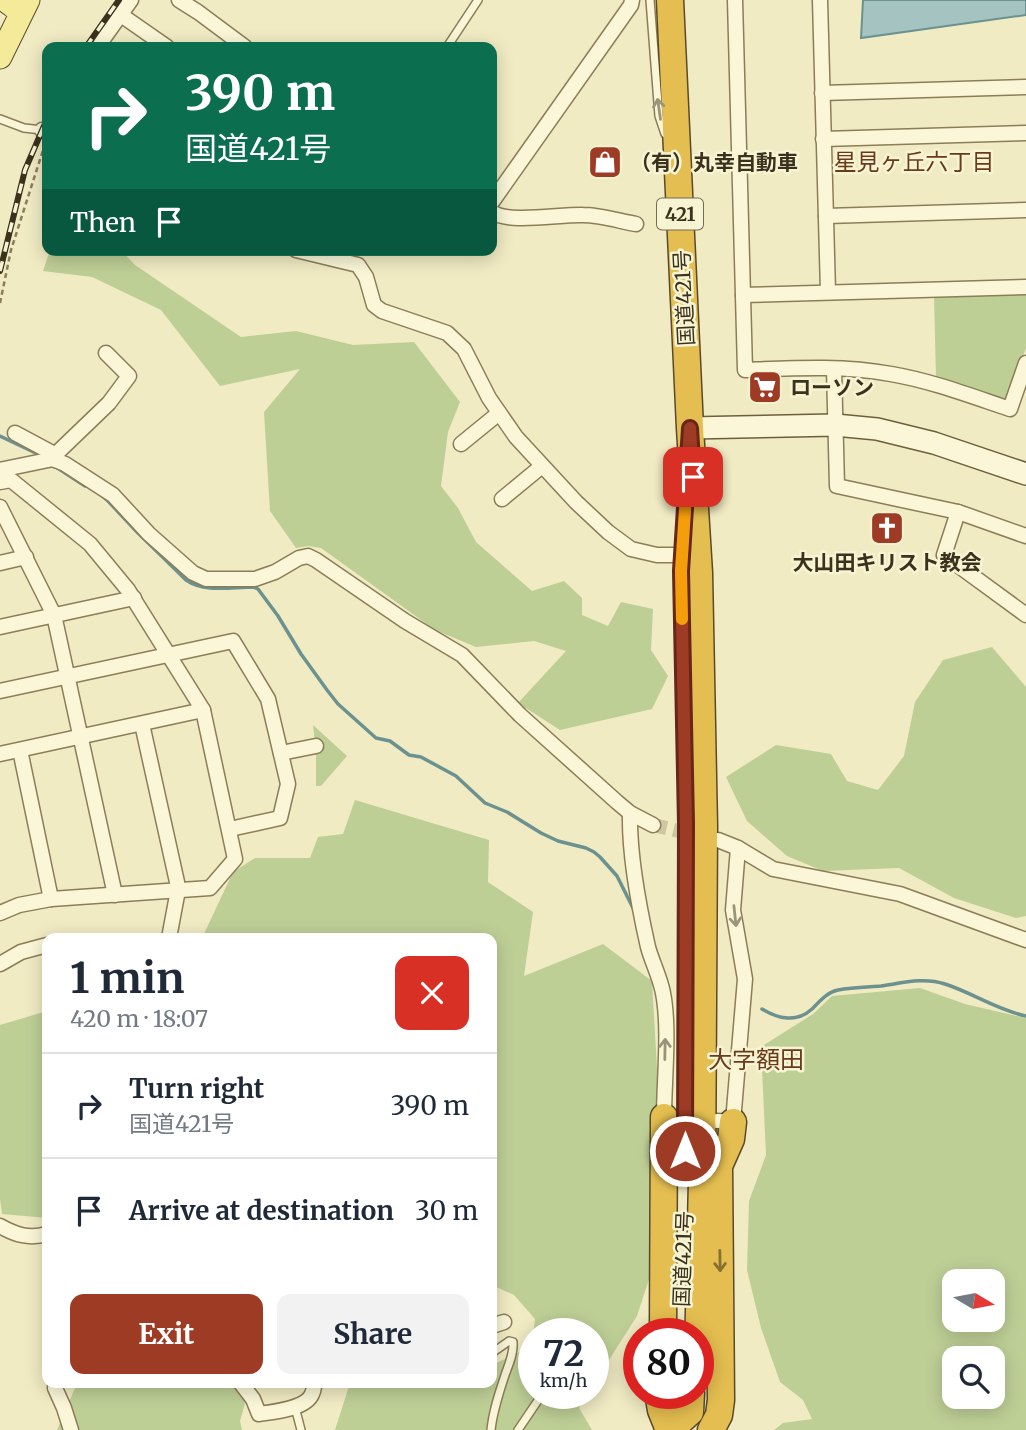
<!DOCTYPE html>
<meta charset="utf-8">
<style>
:root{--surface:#fff;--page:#f2f2f3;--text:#1f2937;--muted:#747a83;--line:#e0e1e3;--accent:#9e3b25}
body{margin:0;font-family:Merriweather,"Noto Sans JP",serif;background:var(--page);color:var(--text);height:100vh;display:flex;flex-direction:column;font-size:26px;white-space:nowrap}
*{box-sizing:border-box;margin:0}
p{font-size:23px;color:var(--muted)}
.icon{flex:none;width:38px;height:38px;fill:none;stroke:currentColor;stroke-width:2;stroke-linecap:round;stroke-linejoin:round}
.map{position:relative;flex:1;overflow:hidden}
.drawer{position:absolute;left:42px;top:933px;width:455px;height:455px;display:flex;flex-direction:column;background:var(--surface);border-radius:14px;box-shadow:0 4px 18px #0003}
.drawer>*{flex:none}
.top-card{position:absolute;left:42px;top:42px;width:455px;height:214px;border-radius:14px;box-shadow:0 4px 18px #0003;background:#0b6e4f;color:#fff;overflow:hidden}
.needle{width:46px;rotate:100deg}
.tools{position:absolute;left:942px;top:1269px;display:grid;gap:14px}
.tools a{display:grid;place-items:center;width:63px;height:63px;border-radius:14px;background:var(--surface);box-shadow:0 4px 18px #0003;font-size:35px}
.speed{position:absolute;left:518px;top:1318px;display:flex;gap:14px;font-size:35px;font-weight:700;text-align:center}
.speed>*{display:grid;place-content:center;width:91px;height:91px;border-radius:50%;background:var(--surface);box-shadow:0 4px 18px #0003;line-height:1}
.speed small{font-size:18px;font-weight:400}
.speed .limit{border:10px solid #d22;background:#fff;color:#111}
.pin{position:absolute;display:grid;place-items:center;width:60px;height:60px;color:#fff;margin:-30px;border-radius:14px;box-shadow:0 4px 10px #0006}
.me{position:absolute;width:77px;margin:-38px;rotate:0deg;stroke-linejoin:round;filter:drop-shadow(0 0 5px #0008)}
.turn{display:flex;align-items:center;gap:24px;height:147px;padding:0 28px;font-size:32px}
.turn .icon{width:91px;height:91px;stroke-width:2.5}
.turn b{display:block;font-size:49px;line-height:60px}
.then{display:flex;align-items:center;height:66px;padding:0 28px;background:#0003;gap:14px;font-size:26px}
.round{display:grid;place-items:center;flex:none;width:74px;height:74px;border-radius:14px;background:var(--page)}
.headline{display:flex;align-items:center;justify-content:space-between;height:119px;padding:0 28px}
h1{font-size:42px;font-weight:700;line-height:52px}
.cta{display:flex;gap:14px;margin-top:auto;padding:14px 28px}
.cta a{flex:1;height:80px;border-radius:14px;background:var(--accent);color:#fff;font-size:28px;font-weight:700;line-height:80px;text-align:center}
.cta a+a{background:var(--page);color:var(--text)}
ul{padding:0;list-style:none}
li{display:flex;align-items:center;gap:21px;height:105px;padding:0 28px;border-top:2px solid var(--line)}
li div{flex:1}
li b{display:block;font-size:26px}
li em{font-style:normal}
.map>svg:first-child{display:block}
</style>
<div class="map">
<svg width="1026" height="1430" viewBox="0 0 1026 1430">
<rect width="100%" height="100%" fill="#f0ebc3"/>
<g fill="#becf96" fill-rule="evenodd">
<path d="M50,250H121L135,265L241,337L296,331L353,345L414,342L460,402L448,432L441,486L458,508L476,542L532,591L564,581L582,598V615L608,626L621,602L653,609L651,650L668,676L652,709L560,730L518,703L566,651L534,641L476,647L435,630L321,548L308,546L296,548L270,511L264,412L300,369L220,386L161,310L92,277L43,271Z"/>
<path d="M1026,292V348L1008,398L1003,401L957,384L936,379L934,296Z"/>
<path d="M992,647L1026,687V916L1016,918L954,898L899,868L823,871L787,856L747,821L726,777L776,745L831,754L847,781L878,790L904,756L915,702L943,660Z"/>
<path d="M313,725L347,756L321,786H316V753Z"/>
<path d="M355,800L489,840L488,882L533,912L524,976L603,944L652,981L660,1120L659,1249L637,1316L593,1385V1334H534V1393H588L579,1408L592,1430H335L350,1383L492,1382V1365L532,1346L535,1319L514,1295L492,1285V938H202L233,872L255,858H310L318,837L343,834Z"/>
<path d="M920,988L965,1004L1026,1018V1430H774L783,1423L812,1419L803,1400L780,1382L761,1328L747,1270L749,1201L766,1155L761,1047L813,1014L832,996ZM992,1281V1320H954V1281ZM992,1358V1396H954V1358Z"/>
<path d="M47,1011V1218L2,1214L0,1199V1025Z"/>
<path d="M246,1382L250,1386L240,1421L242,1430H57L75,1388L93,1383Z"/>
</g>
<path fill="#a5c3c0" stroke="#6b928f" stroke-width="2" d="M863,0H1026V15L861,38Z"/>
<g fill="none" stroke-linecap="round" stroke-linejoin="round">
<g stroke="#6b928f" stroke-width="3.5">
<path d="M0,436L42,456"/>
<path d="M56,467L85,486"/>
<path d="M101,495L108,501L137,532L186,580C205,593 231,587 253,587L258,589L278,616L301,654L327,690L338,704L376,738L390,741L409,755L421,757L456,776L485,803L507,812L541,833L558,841L586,848L594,852L600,857L617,876L635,912"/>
<path d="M762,1009C778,1019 797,1023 812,1009C819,1002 827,992 838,990C852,987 867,987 881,986C902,983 924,977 945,984C973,993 997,1010 1026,1016"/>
</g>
<g stroke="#ccc6a2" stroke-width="14" stroke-dasharray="14 7" stroke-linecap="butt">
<path d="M653,825L709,838"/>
<path d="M672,1118L706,1120"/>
</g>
<g stroke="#8c7d59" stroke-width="10">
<g id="lane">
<path d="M650,0L659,116L665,134"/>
<path d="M447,47L478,0"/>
<path d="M0,119L24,128L42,130"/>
<path d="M295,1407L301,1430"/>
<path d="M491,1430C493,1411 499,1393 505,1375C509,1364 514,1353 513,1342L509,1341L492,1353"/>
<path d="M518,1430L543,1393"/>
</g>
</g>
<g stroke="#8c7d59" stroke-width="17">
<g id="street">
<path d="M179,0L198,12L245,47"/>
<path d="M735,0L745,370C794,368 843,365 891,374C932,381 971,396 1010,409L1026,363"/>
<path d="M820,0L828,292"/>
<path d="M121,15L167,47"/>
<path d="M101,42L131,0"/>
<path d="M822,93L1026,87"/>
<path d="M42,130L47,131"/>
<path d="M823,139L1026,133"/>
<path d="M492,202L631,5L632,0"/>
<path d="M492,212C508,224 561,214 583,215C600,215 619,221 636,224"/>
<path d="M826,216L1026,210"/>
<path d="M296,250L358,265L366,277L374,305L382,311L447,333L464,349L489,398L516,437L576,502L608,532L631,549L657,555H682"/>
<path d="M743,295L1026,287"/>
<path d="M834,369L837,486L958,512L1026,536"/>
<path d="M15,433L56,455"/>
<path d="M461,444L499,413"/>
<path d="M55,460L57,453L109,403L129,376L106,353"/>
<path d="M0,470L53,459L65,464L113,495L149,534L193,573L206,579H255L275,572L299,558L308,556L316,560L405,621L462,655L520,715L617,802L630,813L653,825"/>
<path d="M0,482L11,480L90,544L128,590L203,710L235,859L210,888L51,899L19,905L0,913"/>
<path d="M502,499L542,466"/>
<path d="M0,507L54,615L115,895"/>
<path d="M958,512L944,555L1026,615"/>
<path d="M0,563L26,557"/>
<path d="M0,627L134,598"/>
<path d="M0,691L233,641L268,699L288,784L280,818L230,829"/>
<path d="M142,724L177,882L178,890L169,938"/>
<path d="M20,750L51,899"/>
<path d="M281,753L316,746"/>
<path d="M0,754L203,710"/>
<path d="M630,813C629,853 639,907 648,947C652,962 660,977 663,993C670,1029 664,1080 664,1117L669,1118"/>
<path d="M718,840L738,848L773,869L900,894L1026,940"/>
<path d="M0,964L21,952L47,945"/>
<path d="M717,1121L733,1122L745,979L733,910L738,848"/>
<path d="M0,1226C16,1235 29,1239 47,1234"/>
<path d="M492,1326L504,1322"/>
<path d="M56,1382L55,1388L64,1408L71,1430"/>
<path d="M240,1382L253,1399L259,1414C273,1412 306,1409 312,1394C314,1390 314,1386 315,1382"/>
</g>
</g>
<g stroke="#6d5e3c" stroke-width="24">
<path id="secondary" d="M690,428L835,425L877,429L934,443L1026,474"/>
</g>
<g stroke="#594a2d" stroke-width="25">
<path id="primary" d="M0,57L28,0"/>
</g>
<g stroke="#594a2d" stroke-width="29">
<g id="highway">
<path d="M670,0L690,428L699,573L704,827L702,1180L698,1354"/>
<path d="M663,1334L664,1117"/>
<path d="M658,1393L661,1410L669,1430"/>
<path d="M667,1423H678L690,1412L691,1393"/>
<path d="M711,1430L719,1415L721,1400L719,1166L731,1139L733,1122"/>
</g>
</g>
<path stroke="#8c7d59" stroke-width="2.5" stroke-dasharray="5 3.5" stroke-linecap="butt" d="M0,303L11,250L45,144"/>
<use href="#lane" stroke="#faf6d7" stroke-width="7"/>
<use href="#street" stroke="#faf6d7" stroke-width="14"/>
<use href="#secondary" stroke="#faf6d7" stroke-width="21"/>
<use href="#primary" stroke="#f5ea99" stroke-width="23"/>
<use href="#highway" stroke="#e4be50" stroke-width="26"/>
<g stroke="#3b311d" stroke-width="6">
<g id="rail">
<path d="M86,47L119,0"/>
<path d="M0,271L25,170L47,119"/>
</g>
</g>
<use href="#rail" stroke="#f7f4d3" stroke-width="3.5" stroke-dasharray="10" stroke-linecap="butt"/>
<g stroke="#594a2d" stroke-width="25" stroke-linecap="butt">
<path id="primary-bridge" d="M5,0L13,6"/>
</g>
<use href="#primary-bridge" stroke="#f5ea99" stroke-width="23"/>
</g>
<defs><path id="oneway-shaft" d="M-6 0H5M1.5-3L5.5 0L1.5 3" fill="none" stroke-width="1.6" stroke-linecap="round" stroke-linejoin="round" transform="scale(1.75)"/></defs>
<g stroke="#9a947a">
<use href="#oneway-shaft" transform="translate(659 109) rotate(-98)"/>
<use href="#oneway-shaft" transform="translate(735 916) rotate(84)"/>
<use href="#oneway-shaft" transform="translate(665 1049) rotate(-89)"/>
</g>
<use stroke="#877034" href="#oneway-shaft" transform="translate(720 1261) rotate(89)"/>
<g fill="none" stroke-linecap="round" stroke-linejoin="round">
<g stroke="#672618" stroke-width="18">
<path id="route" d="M685,1151L686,824L681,571L690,428L693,477"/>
</g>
<use href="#route" stroke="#9e3b25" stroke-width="12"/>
<path stroke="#f59e0b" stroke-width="12" d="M682,619L681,571L688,465"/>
</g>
<defs>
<g id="shop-square" transform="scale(1.75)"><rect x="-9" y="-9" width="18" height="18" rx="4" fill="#9e3b25" stroke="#f7f4d3"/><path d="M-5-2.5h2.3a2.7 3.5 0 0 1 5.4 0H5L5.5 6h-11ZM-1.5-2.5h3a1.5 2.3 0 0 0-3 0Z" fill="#fff"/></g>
<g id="supermarket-square" transform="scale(1.75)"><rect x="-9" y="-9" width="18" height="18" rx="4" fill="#9e3b25" stroke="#f7f4d3"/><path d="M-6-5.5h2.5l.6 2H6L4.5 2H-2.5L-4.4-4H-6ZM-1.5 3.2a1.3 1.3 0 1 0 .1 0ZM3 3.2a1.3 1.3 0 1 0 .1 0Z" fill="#fff"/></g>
<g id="church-square" transform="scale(1.75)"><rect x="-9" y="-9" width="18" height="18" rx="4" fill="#9e3b25" stroke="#f7f4d3"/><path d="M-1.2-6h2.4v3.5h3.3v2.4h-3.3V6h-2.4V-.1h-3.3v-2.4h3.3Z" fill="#fff"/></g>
</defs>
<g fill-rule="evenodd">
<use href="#shop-square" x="605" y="162"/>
<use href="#supermarket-square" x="765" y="387"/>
<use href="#church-square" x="887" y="528"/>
</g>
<g text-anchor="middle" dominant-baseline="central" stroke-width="5" stroke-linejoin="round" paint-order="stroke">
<rect fill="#f7f4d3" stroke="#736c54" stroke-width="2" x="657" y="198.5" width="46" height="31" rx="5"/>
<g font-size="19" font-weight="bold" fill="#3b311d">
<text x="680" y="214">421</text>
</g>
<g font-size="21" font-weight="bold" fill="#3b311d" stroke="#f7f4d3" text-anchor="start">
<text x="630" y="162">（有）丸幸自動車</text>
<text x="790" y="387">ローソン</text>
<text x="887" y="562" text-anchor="middle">大山田キリスト教会</text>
</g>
<g font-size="21" fill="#3b311d" stroke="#f7f4d3">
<text transform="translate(684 298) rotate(-93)">国道421号</text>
<text transform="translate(683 1259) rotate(-88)">国道421号</text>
</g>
<g font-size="23" fill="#6a3a1b" stroke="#f7f4d3">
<text x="914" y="161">星見ヶ丘六丁目</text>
</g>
<g font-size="24" fill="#6a3a1b" stroke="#f7f4d3">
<text x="756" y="1059">大字額田</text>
</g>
</g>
</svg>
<div class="tools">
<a><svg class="needle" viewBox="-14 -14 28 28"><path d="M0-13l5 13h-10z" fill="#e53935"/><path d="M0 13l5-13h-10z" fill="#747a83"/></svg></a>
<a><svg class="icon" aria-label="search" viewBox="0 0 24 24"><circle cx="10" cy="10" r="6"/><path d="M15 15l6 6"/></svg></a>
</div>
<div class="speed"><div>72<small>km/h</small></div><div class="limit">80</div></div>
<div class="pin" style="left:693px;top:477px;background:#d93025"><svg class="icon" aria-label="arrive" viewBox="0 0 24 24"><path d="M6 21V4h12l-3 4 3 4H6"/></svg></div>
<svg class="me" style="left:685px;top:1151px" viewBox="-20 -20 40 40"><circle r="17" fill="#9e3b25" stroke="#fff" stroke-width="3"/><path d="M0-11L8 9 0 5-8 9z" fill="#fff"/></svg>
<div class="top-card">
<div class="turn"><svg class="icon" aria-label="right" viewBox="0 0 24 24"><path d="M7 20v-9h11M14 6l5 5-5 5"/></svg><div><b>390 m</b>国道421号</div></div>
<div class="then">Then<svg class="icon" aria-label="arrive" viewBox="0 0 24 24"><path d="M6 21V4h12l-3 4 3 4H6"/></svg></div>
</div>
<section class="drawer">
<div class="headline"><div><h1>1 min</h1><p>420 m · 18:07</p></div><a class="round" style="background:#d93025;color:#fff"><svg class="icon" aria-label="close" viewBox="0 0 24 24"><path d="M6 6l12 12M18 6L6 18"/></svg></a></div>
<ul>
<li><svg class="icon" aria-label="right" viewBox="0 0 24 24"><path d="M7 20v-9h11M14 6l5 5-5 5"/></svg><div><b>Turn right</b><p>国道421号</p></div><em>390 m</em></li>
<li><svg class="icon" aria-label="arrive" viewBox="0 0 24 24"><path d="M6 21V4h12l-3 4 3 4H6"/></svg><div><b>Arrive at destination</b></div><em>30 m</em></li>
</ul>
<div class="cta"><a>Exit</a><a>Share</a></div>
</section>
</div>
